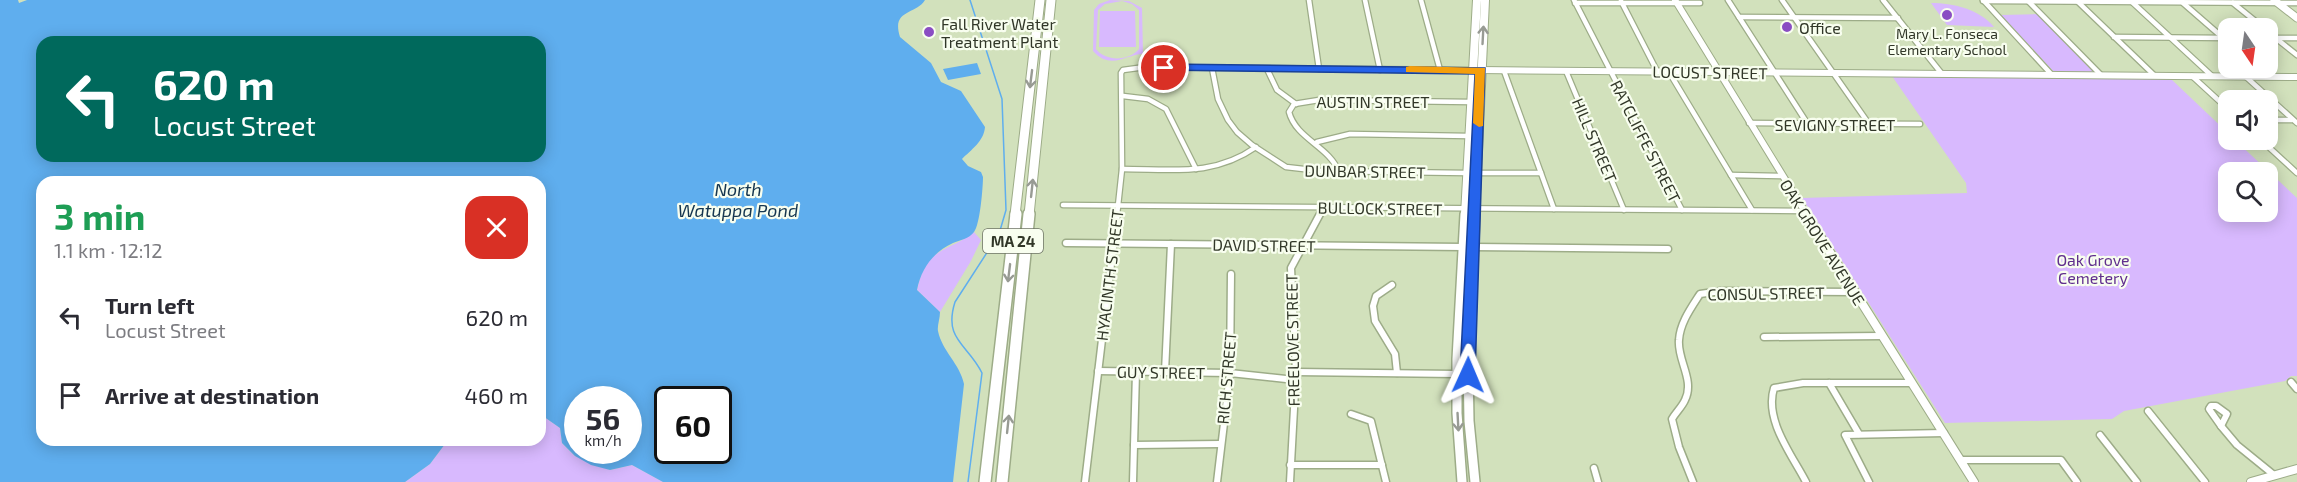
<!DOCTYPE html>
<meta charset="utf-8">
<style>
:root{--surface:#fff;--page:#f7f7f7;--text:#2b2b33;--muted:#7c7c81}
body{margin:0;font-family:"Exo 2",sans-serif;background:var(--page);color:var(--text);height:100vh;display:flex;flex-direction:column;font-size:22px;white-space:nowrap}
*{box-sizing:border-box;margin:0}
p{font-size:20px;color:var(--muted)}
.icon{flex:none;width:33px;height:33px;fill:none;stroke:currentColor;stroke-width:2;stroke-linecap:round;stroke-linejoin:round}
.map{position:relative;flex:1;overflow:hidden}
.sheet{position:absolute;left:36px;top:176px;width:510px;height:270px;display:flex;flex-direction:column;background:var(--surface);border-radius:18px;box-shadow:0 3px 15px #0003}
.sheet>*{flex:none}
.top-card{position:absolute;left:36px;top:36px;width:510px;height:126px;border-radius:18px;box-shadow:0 3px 15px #0003;background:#00695c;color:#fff;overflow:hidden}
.needle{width:39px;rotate:167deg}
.buttons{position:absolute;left:2218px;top:18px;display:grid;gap:12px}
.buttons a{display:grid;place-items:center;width:60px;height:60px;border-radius:12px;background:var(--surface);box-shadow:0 3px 15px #0003;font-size:30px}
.speed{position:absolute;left:564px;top:386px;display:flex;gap:12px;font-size:30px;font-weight:700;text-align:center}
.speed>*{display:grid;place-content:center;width:78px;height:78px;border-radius:50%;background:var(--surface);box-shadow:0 3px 15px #0003;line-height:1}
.speed small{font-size:15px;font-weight:400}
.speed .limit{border:3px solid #111;border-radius:9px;background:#fff;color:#111}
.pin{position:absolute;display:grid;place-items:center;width:51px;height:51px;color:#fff;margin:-26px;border:3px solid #fff;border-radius:50%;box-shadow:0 2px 6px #0007}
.me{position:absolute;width:66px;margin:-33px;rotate:1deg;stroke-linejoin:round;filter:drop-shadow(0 0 4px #0008)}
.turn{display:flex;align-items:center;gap:21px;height:126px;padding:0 18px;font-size:27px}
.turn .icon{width:78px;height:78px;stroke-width:2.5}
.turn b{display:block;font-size:42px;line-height:51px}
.round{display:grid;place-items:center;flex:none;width:63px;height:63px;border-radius:18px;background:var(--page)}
.summary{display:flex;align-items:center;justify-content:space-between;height:102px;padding:0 18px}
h1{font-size:36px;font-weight:700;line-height:45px;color:#1e9e55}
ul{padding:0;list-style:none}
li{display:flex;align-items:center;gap:18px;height:78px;padding:0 18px}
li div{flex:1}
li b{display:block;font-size:22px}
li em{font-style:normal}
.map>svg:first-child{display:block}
</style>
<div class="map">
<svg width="2297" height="482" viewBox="0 0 2297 482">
<rect width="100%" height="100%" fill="#d2e1bc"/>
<g fill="#d8b9fe" fill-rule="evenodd">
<path d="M1110,0L1129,1L1142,8L1143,54C1126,54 1111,71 1093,51L1094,10L1099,4ZM1122,1L1132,4L1139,10V49C1129,61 1106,62 1096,49L1098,10L1105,4Z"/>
<path d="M1931,3C1953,3 1979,9 1994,27L1947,25Z"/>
<path d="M1100,11H1135L1136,47H1099Z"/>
<path d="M2039,14L2096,73H2055L2001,15Z"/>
<path d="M1892,76L2171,79L2229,134V140H2235L2297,198V376H2291L2285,381L2124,411L2112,419L1945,423L1802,198L1967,193L1966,183ZM2229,172H2268V212H2229Z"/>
<path d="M974,232L981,240L971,261L940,312L917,290C926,246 947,253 974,232Z"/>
<path d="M540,414L560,428L562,443L575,456L610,470L632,465L663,482H405L430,464L448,440H540Z"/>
</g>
<g fill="#5faeee" fill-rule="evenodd">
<path d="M0,0H18L19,3L27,0H925C916,15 891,9 900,37L931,63L941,82L961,91L985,127C984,141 971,150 962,159L968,166L981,172L983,177C983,187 980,225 974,232C969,239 960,240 953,243C933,252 921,269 917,290L940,312C940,319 937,326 938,331C942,351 960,364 964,384L953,482H663L632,465L610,470L591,465L575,456L562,443L560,428L540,414V182H42V440H448L430,464L405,482H0ZM42,42H540V156H42ZM578,399H628V450H578ZM668,399H718V450H668Z"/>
<path d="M977,63L981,74L948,80L943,69Z"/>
</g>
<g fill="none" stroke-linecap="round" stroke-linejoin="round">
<path stroke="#5faeee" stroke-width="1.5" d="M968,482L982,373C968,344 943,340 955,302L999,234L1006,210L1002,99L970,0"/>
<g stroke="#9dac88" stroke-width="7">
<g id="minor-far1">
<path d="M1309,0L1319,69"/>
<path d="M1365,0L1380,70"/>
<path d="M1421,0L1440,70"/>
<path d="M1574,0L1682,210"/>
<path d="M1728,0L1807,123"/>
<path d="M1782,0L1869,124"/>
<path d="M1883,0L1942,74"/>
<path d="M1983,0L2052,75"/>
<path d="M1621,1L1657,71"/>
<path d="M1983,1L2297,3"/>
<path d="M2028,1L2101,75"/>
<path d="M2077,1L2154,75"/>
<path d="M2132,2L2212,76"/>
<path d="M1575,3H1700"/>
<path d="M2183,3L2229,43"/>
<path d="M2233,3L2264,28"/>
<path d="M1739,17L1898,18"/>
<path d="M2268,32L2297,55"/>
<path d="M2114,37L2229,38"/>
<path d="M2268,38H2297"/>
<path d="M1212,68L1218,99L1228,120L1237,132L1252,145L1286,167L1321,171L1467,173"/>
<path d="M2257,68L2267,76"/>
<path d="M1267,69L1277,90L1296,104"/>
<path d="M1504,71L1554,209"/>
<path d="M1566,71L1624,210"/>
<path d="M1669,72L1752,210"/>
<path d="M2192,76L2229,110"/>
<path d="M2245,76L2297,123"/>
<path d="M1123,96L1148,99L1166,109L1196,169"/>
<path d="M2268,120H2292"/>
<path d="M1749,123L1920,124"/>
<path d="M2261,140L2297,173"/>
<path d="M1317,142L1350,134L1469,136"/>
<path d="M1122,169C1172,169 1213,177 1256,147"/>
<path d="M1339,172C1329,146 1296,139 1289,112L1294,104L1319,100L1471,102"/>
<path d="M1477,173H1541"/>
<path d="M1731,175L1783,176"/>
<path d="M1063,205L1804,211"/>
<path d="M1117,215L1122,169L1121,73L1123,70L1145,67L1473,70"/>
<path d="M1319,215L1324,207"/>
</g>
</g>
<g stroke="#9dac88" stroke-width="9">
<g id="minor">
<path d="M1066,243L1463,247"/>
<path d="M1473,247L1668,249"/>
<path d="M1392,285L1376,296L1373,306L1375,321L1395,354L1397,373"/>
<path d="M1764,337L1882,336"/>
<path d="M1098,371L1230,373L1295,380"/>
<path d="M1165,372L1171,244"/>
<path d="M1296,372L1456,374"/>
<path d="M2291,382L2297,389"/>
<path d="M1829,383L1859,434"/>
<path d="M2211,406H2216L2227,414L2221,426L2209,409Z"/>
<path d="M2148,411L2205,482"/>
<path d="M1351,414L1371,421L1386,482"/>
<path d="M2221,426L2237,445L2274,475"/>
<path d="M2100,435L2137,482"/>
<path d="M1134,445L1220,444"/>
<path d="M1960,460H2061L2077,482"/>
<path d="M1290,465H1382"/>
<path d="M1594,468L1598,482"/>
<path d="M1085,482L1117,214"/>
<path d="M1133,482L1136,372"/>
<path d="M1217,482L1230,373L1231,274"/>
<path d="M1290,482L1296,372L1291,268L1320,214"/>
<path d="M1693,482L1679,447L1672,419C1676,412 1682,407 1685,400C1695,380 1677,360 1679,340C1680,323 1691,308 1700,294L1721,291L1854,292"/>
<path d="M1806,482C1792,455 1764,420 1774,388L1803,383H1911"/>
<path d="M1869,482L1845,435L1944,433"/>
</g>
</g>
<g stroke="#9dac88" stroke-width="8">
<g id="tertiary-far1">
<path d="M1675,0L1807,215"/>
<path d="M1479,70L2297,77"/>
</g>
</g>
<g stroke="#9dac88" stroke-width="10">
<g id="tertiary">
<path d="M1806,214L1974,482"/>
<path d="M2251,482L2297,469"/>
</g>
</g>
<g stroke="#9dac88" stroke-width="9">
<path id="secondary" d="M2274,0L2297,18"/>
</g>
<g stroke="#9dac88" stroke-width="10">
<g id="primary-far1">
<path d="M1465,215L1477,0"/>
<path d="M1475,215L1485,0"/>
</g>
</g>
<g stroke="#9dac88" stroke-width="12">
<g id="primary">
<path d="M1475,214L1468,362L1469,421L1475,482"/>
<path d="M1462,482L1457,413V359L1465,214"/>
</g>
</g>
<g stroke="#9dac88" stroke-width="11">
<g id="motorway-far1">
<path d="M1015,215L1040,0"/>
<path d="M1029,215L1051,0"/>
</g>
</g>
<g stroke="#9dac88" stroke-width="14">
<g id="motorway">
<path d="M985,482L1016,214"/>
<path d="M1002,482L1029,214"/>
</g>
</g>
<use href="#minor-far1" stroke="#fff" stroke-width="4.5"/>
<use href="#minor" stroke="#fff" stroke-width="6"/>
<use href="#tertiary-far1" stroke="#fff" stroke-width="6"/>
<use href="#tertiary" stroke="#fff" stroke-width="8"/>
<use href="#secondary" stroke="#fff" stroke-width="7"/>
<use href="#primary-far1" stroke="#fff" stroke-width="8"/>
<use href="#primary" stroke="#fff" stroke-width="9"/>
<use href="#motorway-far1" stroke="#fff" stroke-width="9"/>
<use href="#motorway" stroke="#fff" stroke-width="11"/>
</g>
<defs><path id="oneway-shaft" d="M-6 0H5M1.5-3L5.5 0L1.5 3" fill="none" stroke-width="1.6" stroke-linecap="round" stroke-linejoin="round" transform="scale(1.5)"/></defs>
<g stroke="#989b94">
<use href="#oneway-shaft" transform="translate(1483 35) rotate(-87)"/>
<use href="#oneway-shaft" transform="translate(1031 79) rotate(97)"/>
<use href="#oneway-shaft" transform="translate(1032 188) rotate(-84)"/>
<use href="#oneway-shaft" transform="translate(1009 273) rotate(97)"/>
<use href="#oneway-shaft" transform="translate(1458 422) rotate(87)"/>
<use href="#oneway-shaft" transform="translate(1008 424) rotate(-84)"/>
</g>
<path fill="#2563eb" stroke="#184099" stroke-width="1.5" d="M1164,64L1485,68L1475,375L1473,379H1462L1460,375L1475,74L1160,70L1158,68Z"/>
<path fill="#f59e0b" d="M1410,66L1485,68L1483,126L1479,127L1473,123L1475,74L1406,72V67Z"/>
<g fill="#8a4dc3" stroke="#f8feef" stroke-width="2">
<circle cx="1947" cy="15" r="6"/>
<circle cx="1787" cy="27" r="6"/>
<circle cx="929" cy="32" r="6"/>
</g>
<g text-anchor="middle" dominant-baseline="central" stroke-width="4.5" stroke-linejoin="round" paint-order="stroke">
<g font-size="14" fill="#313728" stroke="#f8feef">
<text x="1947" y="33">Mary L. Fonseca<tspan x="1947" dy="16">Elementary School</tspan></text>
</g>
<rect fill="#f8feef" stroke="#6d7364" stroke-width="1.5" x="983" y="229" width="60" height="24" rx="4.5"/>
<g font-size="15" font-weight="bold" fill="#313728">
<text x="1013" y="241">MA 24</text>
</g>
<g font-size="16" fill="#313728" stroke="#f8feef" text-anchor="start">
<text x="941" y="23">Fall River Water<tspan x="941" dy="18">Treatment Plant</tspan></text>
<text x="1799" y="27">Office</text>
</g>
<g font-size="16" fill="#313728" stroke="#f8feef">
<text transform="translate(1710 72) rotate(1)">LOCUST STREET</text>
<text x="1373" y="101">AUSTIN STREET</text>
<text x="1835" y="124">SEVIGNY STREET</text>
<text transform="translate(1595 140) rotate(67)">HILL STREET</text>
<text transform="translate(1646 141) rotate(63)">RATCLIFFE STREET</text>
<text transform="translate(1365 171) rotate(1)">DUNBAR STREET</text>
<text transform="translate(1380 208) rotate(1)">BULLOCK STREET</text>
<text transform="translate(1823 242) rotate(58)">OAK GROVE AVENUE</text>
<text transform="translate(1264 245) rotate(1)">DAVID STREET</text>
<text transform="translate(1109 275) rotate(-83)">HYACINTH STREET</text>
<text transform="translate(1766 293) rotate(-1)">CONSUL STREET</text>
<text transform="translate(1292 340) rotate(-91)">FREELOVE STREET</text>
<text transform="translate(1161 372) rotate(1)">GUY STREET</text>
<text transform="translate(1226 378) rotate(-85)">RICH STREET</text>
</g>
<g font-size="16" fill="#612f8e" stroke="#f8feef">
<text x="2093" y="259">Oak Grove<tspan x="2093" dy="18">Cemetery</tspan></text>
</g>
<g font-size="18" font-style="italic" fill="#153650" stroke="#f8feef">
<text x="738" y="189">North<tspan x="738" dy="21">Watuppa Pond</tspan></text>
</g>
</g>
</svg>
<div class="buttons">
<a><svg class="needle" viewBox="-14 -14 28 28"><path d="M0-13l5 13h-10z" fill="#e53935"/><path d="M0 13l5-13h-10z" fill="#7c7c81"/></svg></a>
<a><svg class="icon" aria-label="sound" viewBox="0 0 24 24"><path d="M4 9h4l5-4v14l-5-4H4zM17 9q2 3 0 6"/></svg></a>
<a><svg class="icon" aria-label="search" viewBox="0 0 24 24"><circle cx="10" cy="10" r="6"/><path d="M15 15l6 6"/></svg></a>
</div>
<div class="speed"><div>56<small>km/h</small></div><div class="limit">60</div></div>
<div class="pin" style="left:1164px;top:68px;background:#d93025"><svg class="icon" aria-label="arrive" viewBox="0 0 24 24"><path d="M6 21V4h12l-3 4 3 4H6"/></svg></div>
<svg class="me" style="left:1468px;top:375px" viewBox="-20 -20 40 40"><path d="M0-17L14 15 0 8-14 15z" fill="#2563eb" stroke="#fff" stroke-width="4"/></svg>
<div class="top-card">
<div class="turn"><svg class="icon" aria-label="left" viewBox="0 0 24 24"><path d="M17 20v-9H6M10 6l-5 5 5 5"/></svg><div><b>620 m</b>Locust Street</div></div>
</div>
<section class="sheet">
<div class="summary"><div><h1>3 min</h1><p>1.1 km · 12:12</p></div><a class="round" style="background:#d93025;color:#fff"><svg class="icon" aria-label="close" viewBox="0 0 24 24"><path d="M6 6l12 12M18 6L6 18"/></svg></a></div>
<ul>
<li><svg class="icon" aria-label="left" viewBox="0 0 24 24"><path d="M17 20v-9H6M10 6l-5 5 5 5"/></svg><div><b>Turn left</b><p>Locust Street</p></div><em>620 m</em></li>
<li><svg class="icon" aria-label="arrive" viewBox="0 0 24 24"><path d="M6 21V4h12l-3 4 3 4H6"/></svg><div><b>Arrive at destination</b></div><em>460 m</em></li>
</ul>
</section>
</div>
